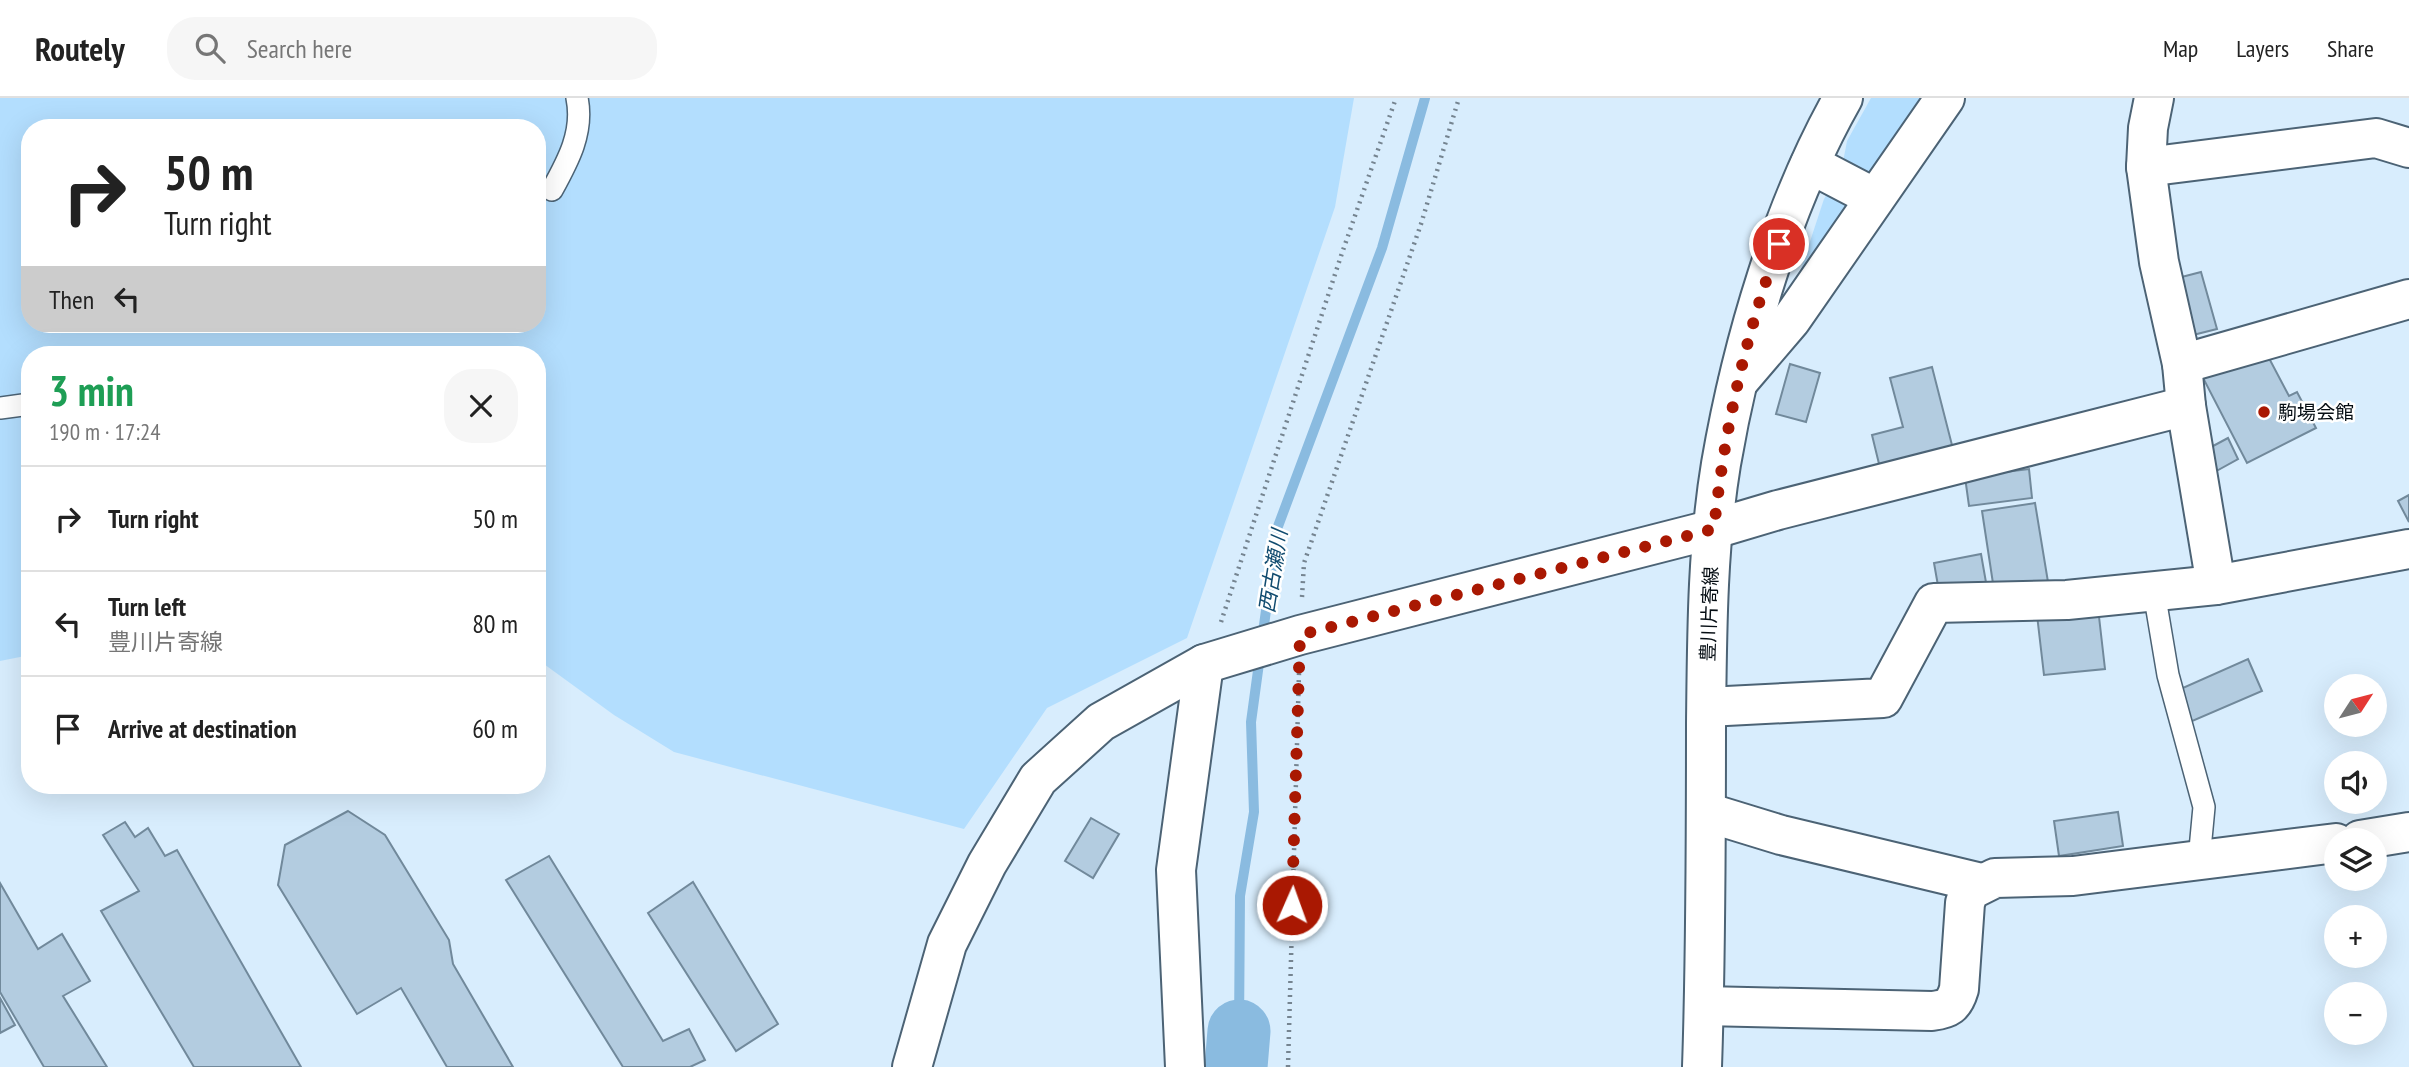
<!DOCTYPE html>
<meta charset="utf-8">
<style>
:root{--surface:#fff;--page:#f6f6f6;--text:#222;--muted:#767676;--line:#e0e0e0}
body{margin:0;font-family:"PT Sans Narrow","Noto Sans JP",sans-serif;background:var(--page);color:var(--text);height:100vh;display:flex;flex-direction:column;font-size:26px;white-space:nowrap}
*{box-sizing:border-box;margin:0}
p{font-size:23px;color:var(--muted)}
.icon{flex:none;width:38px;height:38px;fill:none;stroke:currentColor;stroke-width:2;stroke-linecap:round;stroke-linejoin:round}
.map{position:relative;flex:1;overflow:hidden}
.sheet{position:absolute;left:21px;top:248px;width:525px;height:448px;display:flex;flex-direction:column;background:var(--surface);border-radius:28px;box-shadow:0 7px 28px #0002}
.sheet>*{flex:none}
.guide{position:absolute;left:21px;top:21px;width:525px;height:214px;border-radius:28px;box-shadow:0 7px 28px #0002;background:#fff;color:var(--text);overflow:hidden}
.needle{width:46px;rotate:54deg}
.tools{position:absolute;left:2324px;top:576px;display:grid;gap:14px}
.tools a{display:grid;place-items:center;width:63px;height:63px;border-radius:50%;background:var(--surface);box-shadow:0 7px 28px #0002;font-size:35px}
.pin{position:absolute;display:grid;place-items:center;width:60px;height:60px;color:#fff;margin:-30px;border:4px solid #fff;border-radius:50%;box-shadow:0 2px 7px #0007}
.me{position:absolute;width:77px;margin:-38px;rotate:2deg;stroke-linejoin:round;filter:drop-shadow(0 0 5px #0008)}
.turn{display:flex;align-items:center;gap:24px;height:147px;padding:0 28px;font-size:32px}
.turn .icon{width:91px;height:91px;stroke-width:2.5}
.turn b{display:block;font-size:49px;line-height:60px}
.then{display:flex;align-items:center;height:66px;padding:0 28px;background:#0003;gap:14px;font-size:26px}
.round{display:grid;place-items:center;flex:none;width:74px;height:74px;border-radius:28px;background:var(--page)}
.head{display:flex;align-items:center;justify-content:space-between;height:119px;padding:0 28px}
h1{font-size:42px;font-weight:600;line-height:52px;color:#1e9e55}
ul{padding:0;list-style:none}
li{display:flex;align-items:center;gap:21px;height:105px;padding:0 28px;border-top:2px solid var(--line)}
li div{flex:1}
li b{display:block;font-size:26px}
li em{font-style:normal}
header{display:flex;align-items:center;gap:42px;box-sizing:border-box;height:98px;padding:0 35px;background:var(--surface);border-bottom:2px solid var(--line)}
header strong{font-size:33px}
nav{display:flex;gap:38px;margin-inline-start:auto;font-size:24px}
.search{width:490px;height:63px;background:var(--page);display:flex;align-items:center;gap:18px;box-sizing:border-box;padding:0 24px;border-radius:28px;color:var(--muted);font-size:26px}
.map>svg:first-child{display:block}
</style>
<header>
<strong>Routely</strong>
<div class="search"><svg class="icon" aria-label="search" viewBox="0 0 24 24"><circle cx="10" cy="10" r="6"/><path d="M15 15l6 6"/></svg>Search here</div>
<nav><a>Map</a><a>Layers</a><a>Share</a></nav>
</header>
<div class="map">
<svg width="2409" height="969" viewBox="0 0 2409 969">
<rect width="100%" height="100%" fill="#d8edfd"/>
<g fill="#b3defe" fill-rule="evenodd">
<path d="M0,0H1354L1335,109L1187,540L1047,610L964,731L674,654L614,617L537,561V257H30V557L0,563ZM30,30H537V226H30Z"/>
<path d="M1871,0H1927L1870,78L1843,64L1847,43Z"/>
<path d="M1827,96L1848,107L1796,186L1824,101Z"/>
</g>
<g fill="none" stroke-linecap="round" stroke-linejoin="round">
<g stroke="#8abbe0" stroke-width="10">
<path d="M1262,542L1277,431L1382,150L1425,0"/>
<path d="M1239,933L1240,798L1254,714L1251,624L1260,558"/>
</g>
<path stroke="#8abbe0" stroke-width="63" d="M1236,969L1239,933"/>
</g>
<g fill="#b3cce0" stroke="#71899b" stroke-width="2">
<path d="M2201,174L2217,231L2185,239L2170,182Z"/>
<path d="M2261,245L2289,298L2297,294L2316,330L2247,365L2201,276Z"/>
<path d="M1790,266L1820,275L1806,324L1776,316Z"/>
<path d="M1932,269L1953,351L1880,370L1872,337L1903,329L1890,280Z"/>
<path d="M2228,340L2238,361L2211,376L2200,355Z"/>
<path d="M2029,371L2032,400L1969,408L1965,379Z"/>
<path d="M2409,397V424L2398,403Z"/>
<path d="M2035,405L2048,484L1994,492L1982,413Z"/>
<path d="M1981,456L1987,490L1940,499L1934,465Z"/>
<path d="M2098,510L2105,571L2044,577L2037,517Z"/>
<path d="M2248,561L2262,593L2190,624L2176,593Z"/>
<path d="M348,713L385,737L449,842L453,866L513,969H447L401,890L357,916L278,787L285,747Z"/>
<path d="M2118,714L2123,748L2059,758L2054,723Z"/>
<path d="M1091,720L1119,736L1093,780L1065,763Z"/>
<path d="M125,724L135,739L148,730L165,758L177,752L301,969H194L101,813L139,793L103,737Z"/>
<path d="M549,758L663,943L689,931L705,962L690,969H623L506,782Z"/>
<path d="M693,784L778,926L736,953L648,815Z"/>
<path d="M0,785L38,851L62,836L90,883L63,898L107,969H44L0,894Z"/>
<path d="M0,900L15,927L0,935Z"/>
</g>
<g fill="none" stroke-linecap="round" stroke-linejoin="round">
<g stroke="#4c6375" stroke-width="24">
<g id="service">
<path d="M552,92C568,63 584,34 577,0"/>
<path d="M0,310L30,306"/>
<path d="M2154,494L2168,577L2204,709L2199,762"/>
</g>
</g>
<g stroke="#4c6375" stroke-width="42">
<g id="minor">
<path d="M2154,0L2148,30L2146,69L2159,164L2182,266L2186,308L2216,487"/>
<path d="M1810,66L1875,100"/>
<path d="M2146,69L2376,40L2409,50"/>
<path d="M2182,266L2409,201"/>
<path d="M1738,284L1791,222L1945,0"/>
<path d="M1714,431L1778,412L2186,308"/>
<path d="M1707,609L1883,600L1934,505L2067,502L2216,487L2409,451"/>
<path d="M1706,714L1781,737L1981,785"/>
<path d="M2360,742L2409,734"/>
<path d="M1704,908L1932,913C1948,911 1954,908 1959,891L1965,805L1969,793L1995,780L2073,778L2336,745"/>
<path d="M1185,969L1176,772L1204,566"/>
</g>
</g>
<g stroke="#4c6375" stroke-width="42">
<path id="tertiary" d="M912,969L947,846L987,766L1038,681L1101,624L1204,566L1300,537L1714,431"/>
</g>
<g stroke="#4c6375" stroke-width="42">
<path id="secondary" d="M1702,969C1706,854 1706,739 1706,625C1707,538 1707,451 1721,366C1742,244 1782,108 1843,0"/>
</g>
<g stroke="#758490" stroke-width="4.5" stroke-dasharray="2 5" stroke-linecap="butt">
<path d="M1302,499L1304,465L1421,126L1459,0"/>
<path d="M1221,524L1341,158L1396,0"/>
<path d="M1288,969L1299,575"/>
</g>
<use href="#service" stroke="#fff" stroke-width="21"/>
<use href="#minor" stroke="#fff" stroke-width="38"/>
<use href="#tertiary" stroke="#fff" stroke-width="38"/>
<use href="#secondary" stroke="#fff" stroke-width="38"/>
</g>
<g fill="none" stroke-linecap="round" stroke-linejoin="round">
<path stroke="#a91802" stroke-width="12" stroke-dasharray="0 21.6" d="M1292,807L1300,537L1714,431C1724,334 1745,238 1779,146"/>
</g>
<circle fill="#a91802" stroke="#fff" stroke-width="2.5" cx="2264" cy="314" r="7"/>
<g text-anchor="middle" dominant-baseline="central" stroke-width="5" stroke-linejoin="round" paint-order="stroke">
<g font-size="19" fill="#050d13" stroke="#fff" text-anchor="start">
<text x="2278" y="314">駒場会館</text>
</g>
<g font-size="19" fill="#050d13" stroke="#fff">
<text transform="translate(1709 516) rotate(-88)">豊川片寄線</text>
</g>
<g font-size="21" font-style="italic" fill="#104b6f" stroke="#fff">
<text transform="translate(1273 473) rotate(-81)">西古瀬川</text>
</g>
</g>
</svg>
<div class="tools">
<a><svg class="needle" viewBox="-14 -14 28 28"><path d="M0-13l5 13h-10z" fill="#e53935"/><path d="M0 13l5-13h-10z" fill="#767676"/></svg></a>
<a><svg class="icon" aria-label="sound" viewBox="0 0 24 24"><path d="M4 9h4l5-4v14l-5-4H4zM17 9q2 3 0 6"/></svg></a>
<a><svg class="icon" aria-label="layers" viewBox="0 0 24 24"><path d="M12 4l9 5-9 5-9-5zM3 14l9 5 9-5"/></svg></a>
<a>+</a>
<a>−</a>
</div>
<div class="pin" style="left:1779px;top:146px;background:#d93025"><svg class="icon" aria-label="arrive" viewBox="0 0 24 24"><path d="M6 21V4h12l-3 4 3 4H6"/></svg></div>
<svg class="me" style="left:1292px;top:807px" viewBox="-20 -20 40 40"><circle r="17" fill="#a91802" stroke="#fff" stroke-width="3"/><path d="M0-11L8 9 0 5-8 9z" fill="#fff"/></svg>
<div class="guide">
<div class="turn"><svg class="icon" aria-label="right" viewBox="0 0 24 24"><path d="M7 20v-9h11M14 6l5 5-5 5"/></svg><div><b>50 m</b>Turn right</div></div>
<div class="then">Then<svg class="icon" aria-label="left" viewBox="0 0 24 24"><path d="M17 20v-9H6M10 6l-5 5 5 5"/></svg></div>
</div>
<section class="sheet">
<div class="head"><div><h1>3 min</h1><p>190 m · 17:24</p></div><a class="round"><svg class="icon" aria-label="close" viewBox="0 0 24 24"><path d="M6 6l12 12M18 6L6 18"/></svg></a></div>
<ul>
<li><svg class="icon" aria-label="right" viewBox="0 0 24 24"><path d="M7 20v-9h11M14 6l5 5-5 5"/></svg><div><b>Turn right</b></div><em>50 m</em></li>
<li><svg class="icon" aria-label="left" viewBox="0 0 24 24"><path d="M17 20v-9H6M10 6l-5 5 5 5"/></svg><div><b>Turn left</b><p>豊川片寄線</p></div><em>80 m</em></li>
<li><svg class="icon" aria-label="arrive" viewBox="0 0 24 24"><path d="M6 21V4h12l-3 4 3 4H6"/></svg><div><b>Arrive at destination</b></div><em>60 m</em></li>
</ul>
</section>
</div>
